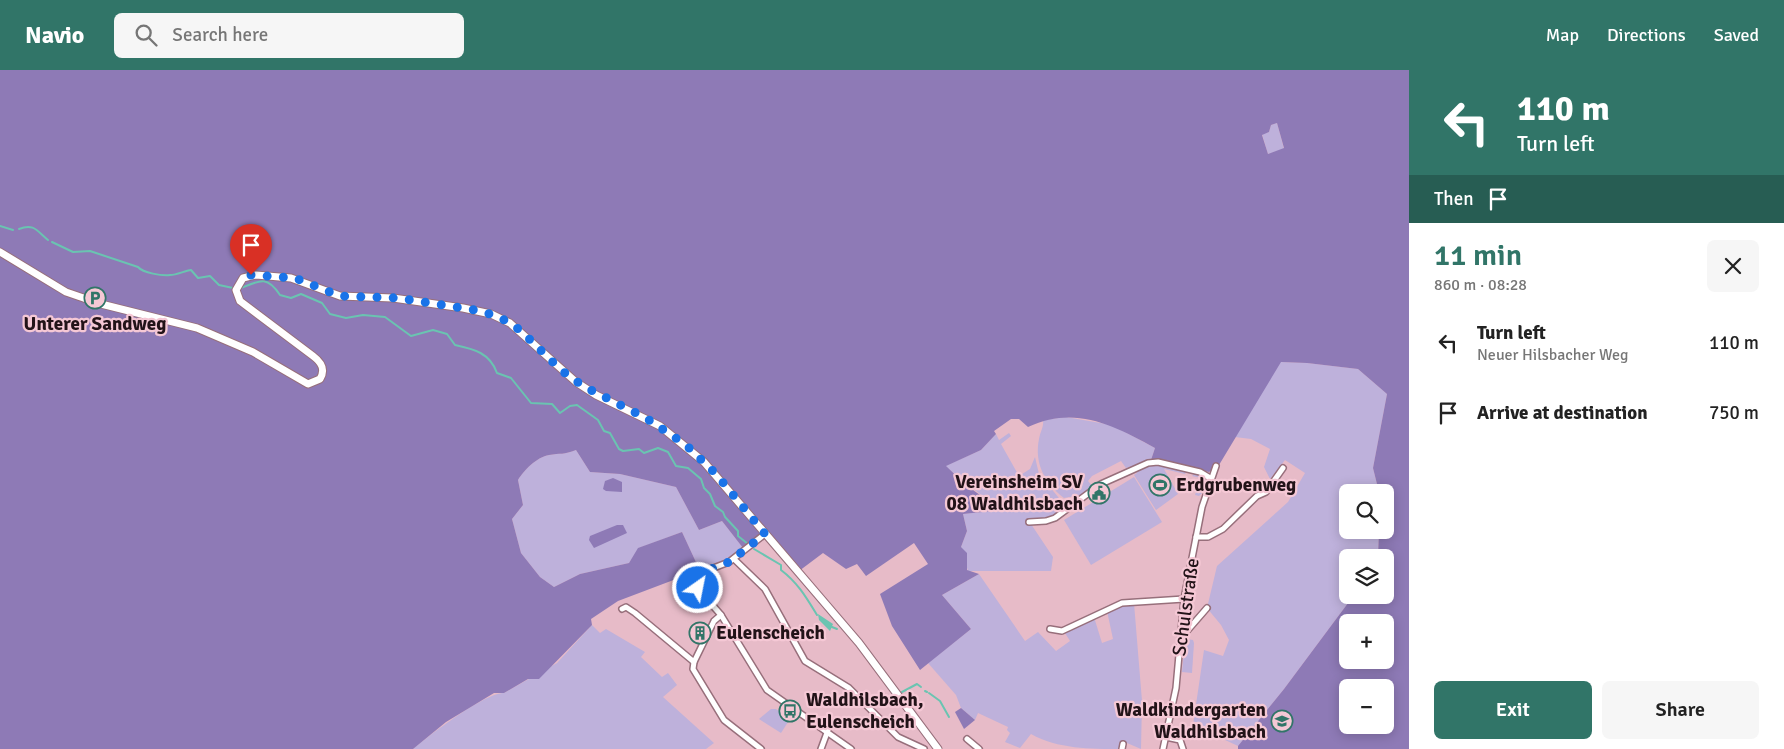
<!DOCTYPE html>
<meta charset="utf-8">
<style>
:root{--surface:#fff;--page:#f6f6f6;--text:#222;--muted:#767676;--accent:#317568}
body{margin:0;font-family:Signika,sans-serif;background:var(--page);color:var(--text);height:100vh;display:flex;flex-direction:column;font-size:19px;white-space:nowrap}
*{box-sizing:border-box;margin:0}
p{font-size:16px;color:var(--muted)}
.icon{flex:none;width:28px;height:28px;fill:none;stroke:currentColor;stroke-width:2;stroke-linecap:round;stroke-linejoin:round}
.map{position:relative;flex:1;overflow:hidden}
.details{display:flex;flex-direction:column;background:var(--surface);width:375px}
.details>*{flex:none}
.hud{background:#317568;color:#fff;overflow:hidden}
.buttons{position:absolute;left:1339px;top:414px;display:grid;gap:10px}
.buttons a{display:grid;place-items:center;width:55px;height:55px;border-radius:8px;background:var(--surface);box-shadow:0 2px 12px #0003;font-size:25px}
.pin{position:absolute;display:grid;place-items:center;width:42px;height:42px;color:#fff;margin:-51px -21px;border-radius:50% 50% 50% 0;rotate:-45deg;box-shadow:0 0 5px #0007}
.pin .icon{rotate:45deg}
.me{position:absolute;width:55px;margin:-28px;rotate:33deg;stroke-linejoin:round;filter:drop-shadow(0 0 4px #0008)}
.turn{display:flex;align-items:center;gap:18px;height:105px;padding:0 25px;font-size:22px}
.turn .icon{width:65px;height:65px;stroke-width:2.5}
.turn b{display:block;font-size:35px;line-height:42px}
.then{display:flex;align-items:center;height:48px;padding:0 25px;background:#0003;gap:10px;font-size:19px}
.round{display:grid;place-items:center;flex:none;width:52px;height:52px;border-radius:8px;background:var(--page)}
.head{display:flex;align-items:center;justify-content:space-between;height:85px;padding:0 25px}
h1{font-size:30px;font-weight:600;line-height:38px;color:var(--accent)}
.primary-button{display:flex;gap:10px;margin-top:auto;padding:10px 25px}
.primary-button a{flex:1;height:58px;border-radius:8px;background:var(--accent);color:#fff;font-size:20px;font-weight:600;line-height:58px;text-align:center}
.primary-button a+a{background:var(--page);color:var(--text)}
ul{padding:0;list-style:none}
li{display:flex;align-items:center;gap:15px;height:70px;padding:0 25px}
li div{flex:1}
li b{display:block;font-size:19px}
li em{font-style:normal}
header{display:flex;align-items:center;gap:30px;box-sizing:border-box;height:70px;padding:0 25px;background:var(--accent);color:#fff}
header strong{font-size:24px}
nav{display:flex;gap:28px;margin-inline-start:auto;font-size:18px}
.search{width:350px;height:45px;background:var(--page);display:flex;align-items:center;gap:12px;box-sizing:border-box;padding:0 18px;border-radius:8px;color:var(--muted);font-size:19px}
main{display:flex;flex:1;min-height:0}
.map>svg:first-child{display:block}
</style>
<header>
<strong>Navio</strong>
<div class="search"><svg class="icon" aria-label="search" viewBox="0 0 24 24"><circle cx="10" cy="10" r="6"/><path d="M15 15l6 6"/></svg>Search here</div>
<nav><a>Map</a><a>Directions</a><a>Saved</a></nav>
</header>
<main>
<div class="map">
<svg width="1409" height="679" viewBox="0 0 1409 679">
<rect width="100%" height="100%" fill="#e7bbc8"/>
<g fill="#beb1db">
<path d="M1277,53L1284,79L1268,84L1262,64L1269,62L1271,55Z"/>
<path d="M1280,292L1307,293L1358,299L1387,324L1373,398L1379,422H1348V460H1379L1378,487L1348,488V525H1354L1284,619L1238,676L1193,655L1204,580L1223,586L1229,570L1221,555L1207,538L1217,496L1288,432L1305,403L1285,390L1270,409L1264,397L1270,379L1251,369L1235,367Z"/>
<path d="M1066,347L1112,355L1155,378L1151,390L1126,398L1121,391L1092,406L1088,411L1093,417L1082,425L1064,428C1045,413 1034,394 1039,369C1040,362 1044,357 1043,350Z"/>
<path d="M1009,363L1011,366L1001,374L1019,406L1030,399L1035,387L1039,404L1064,434V440L1049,449L1026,451L1031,454L1053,487L1051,501H968L961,477L967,461L963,444L1000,440L945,396L981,380L996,364L999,370Z"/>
<path d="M576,380L590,402L620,404L676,417L699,460L722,451L743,478L734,489L701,503L682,462L639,478L629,493L580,504L554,517L540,507L521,483L512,449L523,435L518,410C524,400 537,387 549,385C560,383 564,385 576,380Z"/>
<path d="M1159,394L1186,402L1185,404L1164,399L1178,424L1156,440L1134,405L1137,403L1135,399L1145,395Z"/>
<path d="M1195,403L1200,404L1206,411L1202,423L1199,426L1195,425L1201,408L1192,406Z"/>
<path d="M1134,407L1162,452L1091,495L1064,450Z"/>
<path d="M979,504L1025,571L1038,562L1056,581L1070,571L1065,563L1094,547L1102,573L1113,569L1107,541L1134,533L1142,631L1141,679L1127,673L1121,679C1090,679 1058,679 1031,664L1020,678L1005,672L1010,663L1007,660L1008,657L978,643L975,650L961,638L956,625L928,593L971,559L942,525Z"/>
<path d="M592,555L600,563L606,559L645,582L641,587L662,607L668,603L677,615L663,627L714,673L706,679H413C430,665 484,623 504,623L557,593Z"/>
<path d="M1187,569L1193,570L1194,573L1192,603L1182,602L1185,572Z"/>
<path d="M771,639H776L790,649L781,663L759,649Z"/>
</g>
<g fill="#8e7ab6" fill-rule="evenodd">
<path d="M0,0H1409V679H1238V676L1284,619L1354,525H1385V488L1378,487L1379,460H1385V422H1379L1373,398L1387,324L1358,299L1307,293L1281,292L1219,395L1209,402L1151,390L1155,378C1113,355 1075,335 1028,357L1019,349H1011L994,361L996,364L981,380L946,396L966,415L1001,440L963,444L967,461L961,477L967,483V500L979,504L942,525L971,559L920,600L892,556L880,524L928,494L914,473L866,506L857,494L846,499L823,483L795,504L765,468L754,470L743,478L722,451L699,460L676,417L620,404L590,402L576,380C564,385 560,383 549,385C537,387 524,400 518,410L523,435L512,449L521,483L540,507L554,517L580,504L629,493L638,478L682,462L701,503H692L618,531L591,549L592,555L539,609H528L504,623H494L446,652L413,679H0ZM1277,53L1284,78L1268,84L1262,65L1269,62L1271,55ZM1348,552H1385V590H1348ZM1348,618H1385V655H1348Z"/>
<path d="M613,408L622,412V422L606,421L603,419L605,411Z"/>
<path d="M617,455H623L627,463L594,478L589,470L590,466Z"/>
<path d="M961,638L975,650L964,659L955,642Z"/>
</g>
<path fill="#6ac4b1" d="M818,544L833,554L830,561L819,550Z"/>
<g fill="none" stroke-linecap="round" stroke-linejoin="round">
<g stroke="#6ac4b1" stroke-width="2">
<path d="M0,156L13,160"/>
<path d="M19,159C34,153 37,161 48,170"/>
<path d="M52,172L73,182L90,181L138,197C143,203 162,206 170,205C177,205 184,201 191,200L198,208L210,206L219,215L233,218"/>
<path d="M239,219C260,210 267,205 280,225L291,228L301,224L322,233L330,244L346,248L363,245L385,247L411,266L433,260L447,264L455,275C474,279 490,283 497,303L511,308L531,333L552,334L560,343L570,336L577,335L598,350L604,361L610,363L619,379L623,381L639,379L644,383L658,378L668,382L676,396L688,398L701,409L704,418L710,424L715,436L723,442L725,447L738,461V466L748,474"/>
<path d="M754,479L781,495V500C798,513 806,527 817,545"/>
<path d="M832,557L837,559"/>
<path d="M925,621L927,622"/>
<path d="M902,622L917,614L921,617"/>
<path d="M929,623L940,631L949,647"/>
</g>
<g stroke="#976f7b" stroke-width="8">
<g id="street">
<path d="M1029,452L1046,451L1055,448L1101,414L1148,393L1158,392L1200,402L1210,408"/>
<path d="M765,464L729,492L703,502L698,510L699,520L721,545L767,620L851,679"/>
<path d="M1196,467H1208L1223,459L1257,426L1266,422L1283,398"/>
<path d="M734,489L765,519L805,591L849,618L898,667L924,679"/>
<path d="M622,539L626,537L635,543L694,592"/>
<path d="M721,545L714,551L694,592L693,599L724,650L761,679"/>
<path d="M1050,559L1062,561L1122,533L1184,529"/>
<path d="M1181,562L1187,561L1207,538"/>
<path d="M1166,667L1180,670L1183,679"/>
<path d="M967,669L979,679"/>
<path d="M821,679L828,660"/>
<path d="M1122,679L1123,674"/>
<path d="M1163,679L1176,618L1184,529L1202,437L1216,396"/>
</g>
</g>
<g stroke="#976f7b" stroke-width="9">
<path id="secondary" d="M0,182L66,222L101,234L197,258L253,282L308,314L320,309C326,299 321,292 313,286L240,231L236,220L243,208L256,205L291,208L340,226L393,228L463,238L491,244L510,253L576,312L596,325L660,356L704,392L859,573L938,679"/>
</g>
<use href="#street" stroke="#fff" stroke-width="5"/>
<use href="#secondary" stroke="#fff" stroke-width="7"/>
</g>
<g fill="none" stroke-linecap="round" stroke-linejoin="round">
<path stroke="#1a73e8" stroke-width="9" stroke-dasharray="0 16.2" d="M251,205L295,208L340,226L398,228L481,241L501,248L520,260L561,300L583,316L646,348L686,375L716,404L765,464L729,492L704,502L698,510V518"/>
</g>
<defs>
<g id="parking-ring" transform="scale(1.125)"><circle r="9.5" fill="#f5c8d5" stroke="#317568" stroke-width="1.5"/><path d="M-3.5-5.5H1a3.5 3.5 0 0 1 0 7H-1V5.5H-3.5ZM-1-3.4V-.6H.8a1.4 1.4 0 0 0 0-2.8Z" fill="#317568"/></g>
<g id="stadium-ring" transform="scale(1.125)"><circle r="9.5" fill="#f5c8d5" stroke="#317568" stroke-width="1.5"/><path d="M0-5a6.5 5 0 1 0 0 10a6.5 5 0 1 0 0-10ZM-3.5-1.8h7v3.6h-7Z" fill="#317568"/></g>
<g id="civic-ring" transform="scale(1.125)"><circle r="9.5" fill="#f5c8d5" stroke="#317568" stroke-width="1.5"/><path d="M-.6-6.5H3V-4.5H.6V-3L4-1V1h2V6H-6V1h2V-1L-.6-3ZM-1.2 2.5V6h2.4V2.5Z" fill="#317568"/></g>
<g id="building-ring" transform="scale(1.125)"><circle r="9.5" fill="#f5c8d5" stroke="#317568" stroke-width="1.5"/><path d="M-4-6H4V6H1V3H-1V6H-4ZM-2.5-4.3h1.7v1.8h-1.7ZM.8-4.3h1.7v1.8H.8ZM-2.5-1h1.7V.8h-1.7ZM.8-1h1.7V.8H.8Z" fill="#317568"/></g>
<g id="bus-ring" transform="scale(1.125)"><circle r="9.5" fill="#f5c8d5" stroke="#317568" stroke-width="1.5"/><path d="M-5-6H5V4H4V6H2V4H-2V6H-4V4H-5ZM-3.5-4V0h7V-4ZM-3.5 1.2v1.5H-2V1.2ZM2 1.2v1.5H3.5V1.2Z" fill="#317568"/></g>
<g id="school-ring" transform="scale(1.125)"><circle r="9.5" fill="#f5c8d5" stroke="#317568" stroke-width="1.5"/><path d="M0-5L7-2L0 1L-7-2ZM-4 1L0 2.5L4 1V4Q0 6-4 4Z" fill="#317568"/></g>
</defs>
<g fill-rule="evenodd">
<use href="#parking-ring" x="95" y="228"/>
<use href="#stadium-ring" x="1160" y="415"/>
<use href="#civic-ring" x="1099" y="423"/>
<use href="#building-ring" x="700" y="563"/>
<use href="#bus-ring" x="790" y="641"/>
<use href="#school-ring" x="1282" y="651"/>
</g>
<g text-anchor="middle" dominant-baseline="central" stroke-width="4.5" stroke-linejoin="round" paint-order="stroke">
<g font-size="19" font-weight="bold" fill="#221318" stroke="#f5c8d5" text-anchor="start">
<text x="95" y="254" text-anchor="middle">Unterer Sandweg</text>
<text x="1083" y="412" text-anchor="end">Vereinsheim SV<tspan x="1083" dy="22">08 Waldhilsbach</tspan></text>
<text x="1176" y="415">Erdgrubenweg</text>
<text x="716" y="563">Eulenscheich</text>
<text x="806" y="630">Waldhilsbach,<tspan x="806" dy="22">Eulenscheich</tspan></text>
<text x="1266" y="640" text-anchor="end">Waldkindergarten<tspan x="1266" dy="22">Waldhilsbach</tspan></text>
</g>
<g font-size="19" fill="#221318" stroke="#f5c8d5">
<text transform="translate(1186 537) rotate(-82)">Schulstraße</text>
</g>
</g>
</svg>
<div class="buttons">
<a><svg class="icon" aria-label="search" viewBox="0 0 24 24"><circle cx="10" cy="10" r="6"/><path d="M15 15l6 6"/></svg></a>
<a><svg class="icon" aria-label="layers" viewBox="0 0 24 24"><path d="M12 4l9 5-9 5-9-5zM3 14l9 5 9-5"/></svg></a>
<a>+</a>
<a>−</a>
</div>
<div class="pin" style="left:251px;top:205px;background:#d93025"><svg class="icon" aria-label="arrive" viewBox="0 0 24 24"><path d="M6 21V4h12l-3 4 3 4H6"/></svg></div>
<svg class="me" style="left:698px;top:518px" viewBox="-20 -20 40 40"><circle r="17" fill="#1a73e8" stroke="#fff" stroke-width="3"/><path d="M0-11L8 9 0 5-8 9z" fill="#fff"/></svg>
</div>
<section class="details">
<div class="hud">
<div class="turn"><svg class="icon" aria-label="left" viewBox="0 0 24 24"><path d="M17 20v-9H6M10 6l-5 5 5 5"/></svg><div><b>110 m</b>Turn left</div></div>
<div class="then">Then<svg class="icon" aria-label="arrive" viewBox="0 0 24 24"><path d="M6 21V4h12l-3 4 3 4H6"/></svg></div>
</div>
<div class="head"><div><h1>11 min</h1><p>860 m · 08:28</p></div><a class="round"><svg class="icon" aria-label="close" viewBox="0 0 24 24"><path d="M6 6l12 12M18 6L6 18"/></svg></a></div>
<ul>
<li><svg class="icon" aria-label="left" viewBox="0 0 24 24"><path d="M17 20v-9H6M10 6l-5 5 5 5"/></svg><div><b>Turn left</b><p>Neuer Hilsbacher Weg</p></div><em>110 m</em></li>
<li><svg class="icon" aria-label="arrive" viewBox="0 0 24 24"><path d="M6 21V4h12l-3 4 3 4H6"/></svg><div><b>Arrive at destination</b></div><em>750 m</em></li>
</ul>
<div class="primary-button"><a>Exit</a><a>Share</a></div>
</section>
</main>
